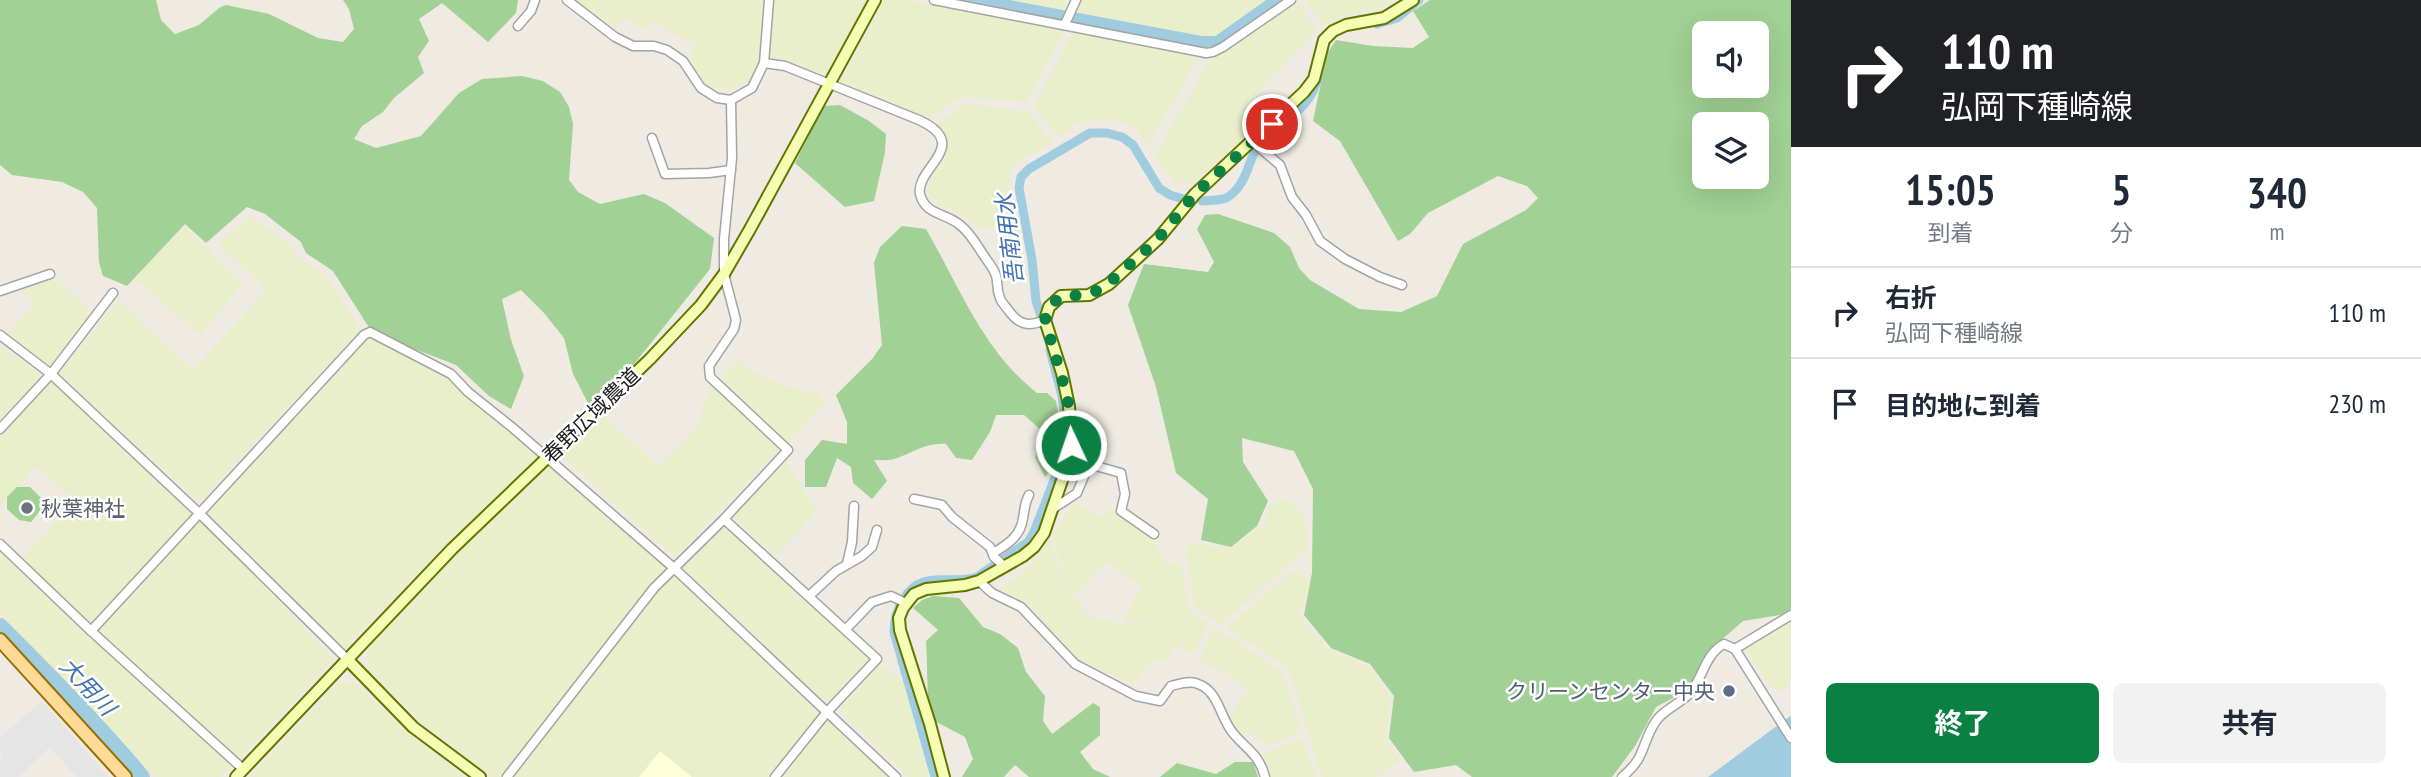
<!DOCTYPE html>
<html lang="ja">
<meta charset="utf-8">
<style>
:root{--surface:#fff;--page:#f2f2f3;--text:#1f2937;--muted:#747a83;--line:#e0e1e3;--accent:#0b8043}
body{margin:0;font-family:"PT Sans Narrow","Noto Sans JP",sans-serif;background:var(--page);color:var(--text);height:100vh;display:flex;flex-direction:column;font-size:26px;white-space:nowrap}
*{box-sizing:border-box;margin:0}
p{font-size:23px;color:var(--muted)}
.icon{flex:none;width:38px;height:38px;fill:none;stroke:currentColor;stroke-width:2;stroke-linecap:round;stroke-linejoin:round}
.map{position:relative;flex:1;overflow:hidden}
.panel{display:flex;flex-direction:column;background:var(--surface);width:630px}
.panel>*{flex:none}
.banner{background:#202124;color:#fff;overflow:hidden}
.controls{position:absolute;left:1692px;top:21px;display:grid;gap:14px}
.controls a{display:grid;place-items:center;width:77px;height:77px;border-radius:10px;background:var(--surface);box-shadow:0 7px 28px #0002;font-size:35px}
.pin{position:absolute;display:grid;place-items:center;width:60px;height:60px;color:#fff;margin:-30px;border:4px solid #fff;border-radius:50%;box-shadow:0 2px 7px #0007}
.me{position:absolute;width:77px;margin:-38px;rotate:357deg;stroke-linejoin:round;filter:drop-shadow(0 0 5px #0008)}
.turn{display:flex;align-items:center;gap:24px;height:147px;padding:0 35px;font-size:32px}
.turn .icon{width:91px;height:91px;stroke-width:2.5}
.turn b{display:block;font-size:49px;line-height:60px}
.eta{display:flex;justify-content:space-evenly;align-items:center;height:119px;text-align:center}
.eta b{font-size:42px;font-weight:700;line-height:49px}
.button{display:flex;gap:14px;margin-top:auto;padding:14px 35px}
.button a{flex:1;height:80px;border-radius:10px;background:var(--accent);color:#fff;font-size:28px;font-weight:700;line-height:80px;text-align:center}
.button a+a{background:var(--page);color:var(--text)}
ul{padding:0;list-style:none}
li{display:flex;align-items:center;gap:21px;height:91px;padding:0 35px;border-top:2px solid var(--line)}
li div{flex:1}
li b{display:block;font-size:26px}
li em{font-style:normal}
main{display:flex;flex:1;min-height:0}
.map>svg:first-child{display:block}
</style>
<main>
<div class="map">
<svg width="1791" height="777" viewBox="0 0 1791 777">
<rect width="100%" height="100%" fill="#efebe2"/>
<path fill="#fcffda" d="M660,751L692,777H639Z"/>
<g fill="#eaefcb">
<path d="M575,0H765L760,60L749,81L733,91L716,88L703,81L690,58L694,45L651,21L645,31L623,18L616,28Z"/>
<path d="M775,0H868L827,76L786,61L770,60Z"/>
<path d="M884,0H904L1066,28L1027,102L962,97L929,118L840,82Z"/>
<path d="M988,0H1068L1062,14Z"/>
<path d="M1079,0H1268L1216,36L1206,41L1072,15Z"/>
<path d="M1305,0H1393L1382,9L1348,14L1323,26Z"/>
<path d="M1298,2L1317,29L1250,101L1265,119L1195,182L1175,183L1154,157L1210,59Z"/>
<path d="M1074,29L1200,56L1147,146L1136,128L1123,122L1101,119L1078,123L1060,137L1034,107Z"/>
<path d="M965,104L1027,111L1053,143L1014,165L1008,177L1013,226L980,228L964,216L939,205L926,190L945,157V136L937,123Z"/>
<path d="M249,215L289,243L298,257L325,275L361,330L199,502L59,374L118,300L193,369L267,290L217,244Z"/>
<path d="M185,226L242,284L200,335L135,279Z"/>
<path d="M55,279L93,312L49,366L8,333L35,303L19,291Z"/>
<path d="M369,335L449,376L538,457L344,648L207,512Z"/>
<path d="M0,346L42,376L0,420Z"/>
<path d="M738,359L749,370L796,390L816,392L826,402L788,443L719,380Z"/>
<path d="M51,381L194,513L91,627L20,559L75,501L37,467L0,506V436Z"/>
<path d="M712,385L779,449L675,557L560,455L601,414L660,467L696,428Z"/>
<path d="M785,460L817,511L776,556L732,517Z"/>
<path d="M548,465L666,569L650,586L502,777H491L417,719L368,670L366,649L463,547Z"/>
<path d="M1290,499L1304,517L1308,548L1221,625L1195,608L1186,553L1190,542L1229,549L1263,526L1271,503Z"/>
<path d="M1076,502L1099,517L1113,508L1152,538L1166,563L1181,564L1190,613L1208,623L1195,653L1173,645L1166,662L1153,660L1133,684L1078,659L1031,607L1000,589L1029,567L1049,539L1066,589L1091,617L1122,624L1159,618L1122,621L1142,587L1106,562L1075,596L1068,588L1051,535Z"/>
<path d="M198,517L334,659L238,760L95,631Z"/>
<path d="M724,526L871,658L827,704L684,568Z"/>
<path d="M0,547L233,764L221,777H154L0,612Z"/>
<path d="M1294,569L1309,582L1299,615L1327,648L1369,667L1391,698L1385,739L1400,761L1377,777H1322L1288,668L1226,628Z"/>
<path d="M675,575L822,712L769,777H692L660,751L639,777H513L658,590Z"/>
<path d="M1791,621V684L1778,692L1769,685L1745,649Z"/>
<path d="M1213,627L1282,671L1302,731L1268,746L1249,731L1242,736L1228,716L1248,691L1226,673L1199,661Z"/>
<path d="M880,664L905,684L928,777H909L839,710Z"/>
<path d="M354,683L409,732L466,777H250L335,684Z"/>
<path d="M828,718L888,777H779Z"/>
<path d="M1302,737L1316,777H1270L1267,764L1261,756Z"/>
</g>
<g fill="#a1d194" fill-rule="evenodd">
<path d="M0,0H156L161,20L175,34L199,25L219,8L226,5L269,14L318,38L343,42L354,29L349,9L343,0H518L516,13L488,42L442,3L419,19L429,41L418,57L424,73L394,98L383,112L362,126L354,139L376,148L421,136L459,93L482,79L522,76L543,81L560,92L569,107L573,124L569,180L578,192L600,204L644,194L665,203L714,238L710,269L635,363L589,405L573,374L564,338L544,313L521,290L502,299L511,340L524,376L511,409L489,396L456,365L417,350L370,329L333,271L306,253L301,242L265,214L247,207L206,243L185,224L127,286L103,276L99,262L97,208L83,192L62,182L12,175L0,165Z"/>
<path d="M1430,0H1791V609L1780,615L1743,621L1711,649L1692,688L1656,707L1635,746L1612,777H1472L1456,765L1414,772L1389,738L1394,696L1370,664L1331,648L1304,615L1312,573L1313,489L1294,451L1242,438L1243,462L1268,501L1257,526L1231,547L1201,540L1208,499L1176,473L1156,387L1128,305L1144,264L1208,272L1214,262L1197,229L1205,215L1218,214L1274,233L1290,247L1299,268L1310,280L1359,309L1401,312L1437,296L1463,244L1526,210L1538,198L1527,186L1498,176L1428,213L1410,234L1398,241L1340,141L1313,121L1327,54L1336,40L1373,46L1413,48L1429,37L1413,11ZM1704,33H1757V86H1704ZM1704,124H1757V177H1704Z"/>
<path d="M840,105L869,121L886,134L885,152L874,201L845,207L795,163L824,106Z"/>
<path d="M902,226L926,229C959,286 983,351 1037,393H1047L1056,401C1061,425 1063,459 1045,477L1035,457L1042,431L1024,415H996L990,432L972,460L956,458L946,444C926,442 915,452 897,458C891,461 882,460 874,460L887,481L872,499L853,483L851,467L837,458L826,487H805V460L822,440L847,444V422L836,395L872,359L882,345L874,263L880,247Z"/>
<path d="M17,487H30L43,500L40,511L31,522L19,520L7,509V497Z"/>
<path d="M933,596L959,598L983,627L1000,634L1018,648L1026,672L1045,696L1043,721L1052,734L1093,703L1100,707V735L1080,752L1093,769L1110,777H1029L1015,765L1004,777H962L973,759L965,737L931,719C926,693 928,668 926,641L938,630L913,608L922,600Z"/>
<path d="M1235,762H1253L1258,777H1160L1177,763L1216,774Z"/>
</g>
<path fill="#e5e5e5" d="M42,701L108,777H77L50,747L19,777H0V760L3,755L0,750V737Z"/>
<path fill="#9fccdf" d="M1791,716V777H1708L1786,719Z"/>
<g fill="none" stroke-linecap="round" stroke-linejoin="round">
<g stroke="#9fccdf" stroke-width="9">
<path d="M1377,24L1397,18L1419,0"/>
<path d="M1202,201C1210,200 1222,201 1228,197C1245,186 1247,167 1255,151C1272,118 1308,121 1319,74"/>
<path d="M1044,326L1036,301L1032,260L1019,188L1021,177L1029,169L1090,133H1107L1122,137L1133,145L1159,188L1170,195L1184,199"/>
<path d="M935,777L894,632C894,620 896,611 903,600C921,568 949,586 977,577L1028,542L1034,532L1065,452L1066,427L1062,396L1050,350"/>
</g>
<g stroke="#9fccdf" stroke-width="16">
<path d="M966,0L1202,44H1218L1280,0"/>
<path d="M0,626C49,675 98,724 142,777"/>
</g>
<g stroke="#a4a4a4" stroke-width="11">
<g id="street">
<path d="M567,0L615,37L633,46H654L667,50L683,61L701,88L717,98L731,100L752,88L764,63L769,0"/>
<path d="M934,0L1206,53L1213,52L1223,47L1291,0"/>
<path d="M1065,24L1076,0"/>
<path d="M518,26L531,11L535,0"/>
<path d="M764,63L785,66L919,120C973,145 915,168 920,194C925,215 946,213 960,225C972,234 980,251 989,263C1002,281 994,283 1000,298C1001,302 1006,307 1009,311C1019,325 1029,327 1045,320"/>
<path d="M652,138L665,174L709,173L731,170"/>
<path d="M1252,141L1280,165L1292,197L1306,215L1320,241L1345,259L1380,277L1402,285"/>
<path d="M0,291L50,274"/>
<path d="M0,335L51,374L199,513L347,659"/>
<path d="M0,429L51,374L113,293"/>
<path d="M914,499L942,505L952,517L990,547L994,557L1005,567"/>
<path d="M1054,508L1077,493L1089,464L1121,473L1125,494L1121,511L1154,534"/>
<path d="M724,519L877,659L827,712L775,777"/>
<path d="M0,544L91,631L243,769"/>
<path d="M993,553C1007,545 1021,536 1023,518C1025,509 1024,504 1029,495"/>
<path d="M847,564L852,542L854,506"/>
<path d="M979,581L992,593L1021,607L1075,664L1136,696L1160,701L1171,686C1179,684 1190,680 1198,684C1219,691 1220,718 1233,733C1247,750 1259,754 1265,777"/>
<path d="M809,596L836,571L862,556L872,547L877,530"/>
<path d="M846,629L872,602L891,596L906,603"/>
<path d="M91,631L364,335L370,332L451,374L468,392L513,428L675,569L896,777"/>
<path d="M1735,649L1791,615"/>
<path d="M507,777L654,588L724,519L788,450L710,377L709,366L734,329L736,320L724,274V239L732,158L731,100"/>
<path d="M1622,777C1647,757 1641,743 1656,721C1664,709 1680,704 1690,693C1703,678 1705,654 1724,644L1735,649L1791,738"/>
</g>
</g>
<g stroke="#627700" stroke-width="14">
<g id="secondary">
<path d="M347,659L413,727L480,777"/>
<path d="M236,777L452,549L650,359L701,305L724,274L750,229L875,0"/>
<path d="M944,777L930,724L900,630L899,618L903,608L914,594L926,589L965,585L979,581L1023,556L1034,547L1044,533L1070,457L1071,435L1069,406L1062,373L1045,320L1049,307L1061,296L1089,295L1109,284L1158,239L1195,194L1304,92L1314,79L1324,40L1333,31L1346,25L1384,18L1413,0"/>
</g>
</g>
<g stroke="#956f00" stroke-width="16">
<path id="primary" d="M0,640L125,777"/>
</g>
<use href="#street" stroke="#fff" stroke-width="8"/>
<use href="#secondary" stroke="#f4fdb1" stroke-width="10"/>
<use href="#primary" stroke="#ffd996" stroke-width="12"/>
</g>
<g fill="none" stroke-linecap="round" stroke-linejoin="round">
<path stroke="#0b8043" stroke-width="12" stroke-dasharray="0 21.6" d="M1071,445L1069,406L1065,389L1045,320L1049,307L1061,296L1089,295L1108,284L1157,240L1195,194L1272,124"/>
</g>
<circle fill="#6b7280" stroke="#fff" stroke-width="2.5" cx="27" cy="508" r="7"/>
<circle fill="#5c6f8a" stroke="#fff" stroke-width="2.5" cx="1729" cy="691" r="7"/>
<g text-anchor="middle" dominant-baseline="central" stroke-width="5" stroke-linejoin="round" paint-order="stroke">
<g font-size="21" fill="#1d1d1d" stroke="#fff">
<text transform="translate(591 415) rotate(-44)">春野広域農道</text>
</g>
<g font-size="21" fill="#5b616d" stroke="#fff" text-anchor="start">
<text x="41" y="508">秋葉神社</text>
</g>
<g font-size="21" fill="#4e5e75" stroke="#fff" text-anchor="end">
<text x="1715" y="691">クリーンセンター中央</text>
</g>
<g font-size="23" font-style="italic" fill="#4473b2" stroke="#fff">
<text transform="translate(1009 239) rotate(-97)">吾南用水</text>
<text transform="translate(88 686) rotate(47)">大用川</text>
</g>
</g>
</svg>
<div class="controls">
<a><svg class="icon" aria-label="sound" viewBox="0 0 24 24"><path d="M4 9h4l5-4v14l-5-4H4zM17 9q2 3 0 6"/></svg></a>
<a><svg class="icon" aria-label="layers" viewBox="0 0 24 24"><path d="M12 4l9 5-9 5-9-5zM3 14l9 5 9-5"/></svg></a>
</div>
<div class="pin" style="left:1272px;top:124px;background:#d93025"><svg class="icon" aria-label="arrive" viewBox="0 0 24 24"><path d="M6 21V4h12l-3 4 3 4H6"/></svg></div>
<svg class="me" style="left:1071px;top:445px" viewBox="-20 -20 40 40"><circle r="17" fill="#0b8043" stroke="#fff" stroke-width="3"/><path d="M0-11L8 9 0 5-8 9z" fill="#fff"/></svg>
</div>
<section class="panel">
<div class="banner">
<div class="turn"><svg class="icon" aria-label="right" viewBox="0 0 24 24"><path d="M7 20v-9h11M14 6l5 5-5 5"/></svg><div><b>110 m</b>弘岡下種崎線</div></div>
</div>
<div class="eta">
<div><b>15:05</b><p>到着</p></div>
<div><b>5</b><p>分</p></div>
<div><b>340</b><p>m</p></div>
</div>
<ul>
<li><svg class="icon" aria-label="right" viewBox="0 0 24 24"><path d="M7 20v-9h11M14 6l5 5-5 5"/></svg><div><b>右折</b><p>弘岡下種崎線</p></div><em>110 m</em></li>
<li><svg class="icon" aria-label="arrive" viewBox="0 0 24 24"><path d="M6 21V4h12l-3 4 3 4H6"/></svg><div><b>目的地に到着</b></div><em>230 m</em></li>
</ul>
<div class="button"><a>終了</a><a>共有</a></div>
</section>
</main>
